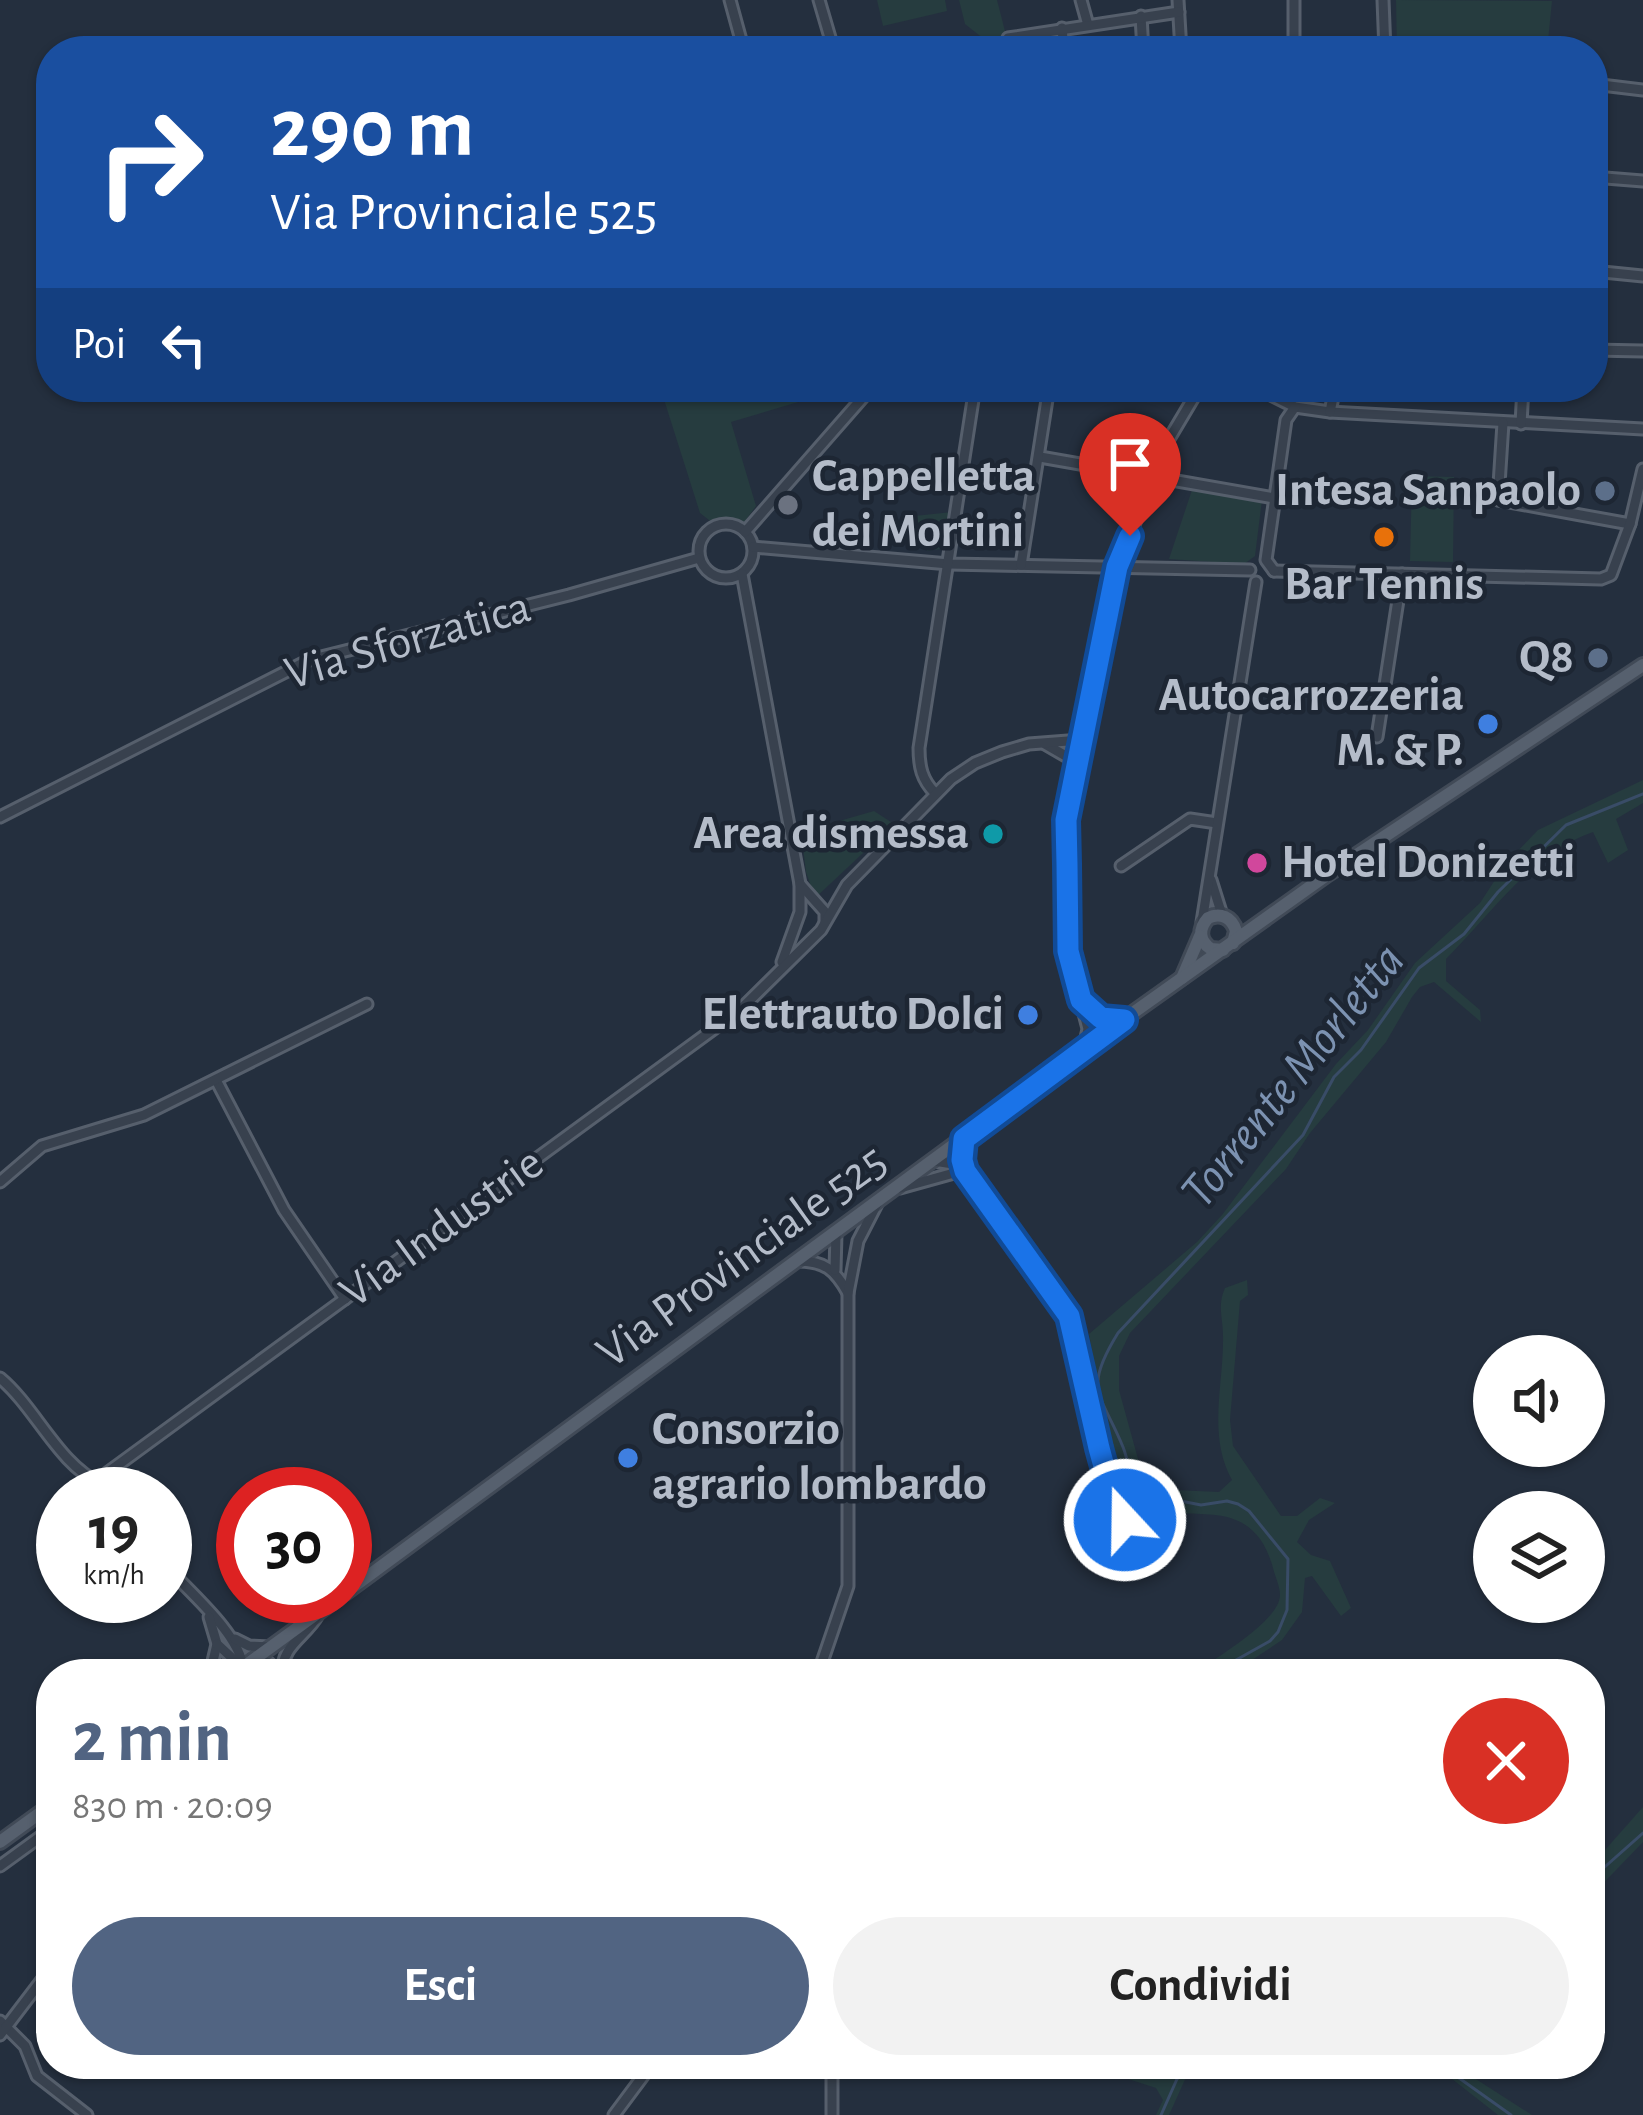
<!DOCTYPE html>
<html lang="it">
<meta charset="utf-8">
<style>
:root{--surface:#fff;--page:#f2f2f2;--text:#222;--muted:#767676;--accent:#516482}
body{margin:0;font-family:"Alegreya Sans",sans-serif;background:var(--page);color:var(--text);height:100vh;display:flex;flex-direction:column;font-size:45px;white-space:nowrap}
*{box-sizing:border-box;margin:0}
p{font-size:39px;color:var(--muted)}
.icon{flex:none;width:66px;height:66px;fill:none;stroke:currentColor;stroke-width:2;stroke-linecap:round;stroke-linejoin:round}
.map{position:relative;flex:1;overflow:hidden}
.panel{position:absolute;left:36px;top:1659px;width:1569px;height:420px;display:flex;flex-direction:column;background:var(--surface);border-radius:48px;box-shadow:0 3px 9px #0004}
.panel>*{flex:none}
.top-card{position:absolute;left:36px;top:36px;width:1572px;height:366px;border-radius:48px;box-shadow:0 3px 9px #0004;background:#1a4fa0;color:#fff;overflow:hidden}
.fabs{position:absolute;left:1473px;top:1335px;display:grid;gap:24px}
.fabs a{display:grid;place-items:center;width:132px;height:132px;border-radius:50%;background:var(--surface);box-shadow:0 3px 9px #0004;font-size:60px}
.speed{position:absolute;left:36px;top:1467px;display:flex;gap:24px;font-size:60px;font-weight:700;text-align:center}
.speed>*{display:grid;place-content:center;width:156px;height:156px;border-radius:50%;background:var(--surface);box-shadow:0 3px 9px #0004;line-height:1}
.speed small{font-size:30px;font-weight:400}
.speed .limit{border:18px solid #d22;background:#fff;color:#111}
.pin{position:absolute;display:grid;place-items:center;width:102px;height:102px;color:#fff;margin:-123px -51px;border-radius:50% 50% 50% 0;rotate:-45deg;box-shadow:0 0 12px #0007}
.pin .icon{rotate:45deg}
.me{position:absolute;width:132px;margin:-66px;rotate:339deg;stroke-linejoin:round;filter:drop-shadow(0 0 9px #0008)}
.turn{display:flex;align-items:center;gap:42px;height:252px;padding:0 36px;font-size:54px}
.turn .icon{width:156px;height:156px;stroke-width:2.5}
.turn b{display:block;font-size:84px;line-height:102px}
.then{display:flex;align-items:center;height:114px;padding:0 36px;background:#0003;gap:24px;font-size:45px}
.round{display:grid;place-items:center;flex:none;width:126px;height:126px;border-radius:63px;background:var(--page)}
.summary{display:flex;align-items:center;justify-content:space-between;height:204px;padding:0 36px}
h1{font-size:72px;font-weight:600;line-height:90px;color:var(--accent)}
.button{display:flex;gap:24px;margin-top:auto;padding:24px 36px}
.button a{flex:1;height:138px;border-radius:72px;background:var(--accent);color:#fff;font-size:48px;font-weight:600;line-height:138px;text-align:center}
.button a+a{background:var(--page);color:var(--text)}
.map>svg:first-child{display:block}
</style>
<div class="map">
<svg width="1643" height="2115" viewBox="0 0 1643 2115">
<rect width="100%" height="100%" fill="#242f3e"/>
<g fill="#263c3f">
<path d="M877,0H945L947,11L883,26Z"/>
<path d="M959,0H997L1006,35L984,39L965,24Z"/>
<path d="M1396,0L1552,1L1547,51H1397Z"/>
<path d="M660,387H801L805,400L731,422L756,506L743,524H714L700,513Z"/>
<path d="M1412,476L1454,477L1453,562L1410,561Z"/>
<path d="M1193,487L1262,500L1255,556L1244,564L1169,559Z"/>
<path d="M952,512L947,548L927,551V548L910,546L905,517Z"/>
<path d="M1643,780V803L1616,819L1628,850L1608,863L1593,832C1532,853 1491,914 1446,959V981L1480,1010L1481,1022L1434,982L1420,987L1412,997L1386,1042L1310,1133L1286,1169L1130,1333L1119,1356V1390L1143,1477L1174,1490L1219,1492L1232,1480C1207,1435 1224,1384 1223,1336C1223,1317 1217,1306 1225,1288L1247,1280L1248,1295L1240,1301L1230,1420L1233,1446L1281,1516H1297L1320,1498L1335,1503L1309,1520L1297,1542L1311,1555L1330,1561L1351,1608L1341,1616L1312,1576L1305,1578L1302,1612L1282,1640L1231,1674H1194C1215,1658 1280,1621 1280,1595C1280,1587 1275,1576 1273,1568C1248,1477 1164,1540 1130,1494C1103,1457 1098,1380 1089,1334L1197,1242L1222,1215L1336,1064L1368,1030L1415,963L1480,903L1506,863L1538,830Z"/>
<path d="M874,811L894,824L815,898L806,872L801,832Z"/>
<path d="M1643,1807V1842L1590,1897V1867Z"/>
<path d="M1082,2064H1128L1163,2073L1178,2064H1197L1188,2073L1169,2115H1156L1163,2100L1156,2088Z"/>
<path d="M1454,2064H1469L1465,2072L1532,2115H1498L1447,2075Z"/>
</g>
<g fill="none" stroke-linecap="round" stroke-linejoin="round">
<g stroke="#394c67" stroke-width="3">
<path d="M1211,1674L1270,1641L1278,1632L1287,1610L1288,1559L1249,1511L1238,1504L1227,1501L1201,1505L1135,1492C1130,1478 1129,1462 1123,1447C1101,1393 1082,1391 1118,1333L1303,1135L1334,1077L1361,1050L1419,968L1464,934L1498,892L1566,825L1643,794"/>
<path d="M1590,1880L1643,1833"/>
<path d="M1458,2064L1452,2073L1511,2115"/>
<path d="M1161,2115L1177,2079L1188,2064"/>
</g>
<g stroke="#565f6c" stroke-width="15">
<g id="minor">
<path d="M730,0L744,51"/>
<path d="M819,0L834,51"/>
<path d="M1081,0L1088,25"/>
<path d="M1178,0L1181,51"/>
<path d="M1294,0V51"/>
<path d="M1383,0L1385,51"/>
<path d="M1141,16L1143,51"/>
<path d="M1062,28L1064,51"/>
<path d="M1008,38L1179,12"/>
<path d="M1593,84L1643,90"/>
<path d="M1593,177L1643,181"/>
<path d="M1593,271L1643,276"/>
<path d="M1593,350L1643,351"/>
<path d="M1255,387L1295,407L1330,412L1643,429"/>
<path d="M1330,412L1335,387"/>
<path d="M1503,423L1498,500L1630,524"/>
<path d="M1521,424L1523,387"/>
<path d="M1040,457L1274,498"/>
<circle cx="726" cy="551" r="27"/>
<path d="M745,532L872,387"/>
<path d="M753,547L949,564L1250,570"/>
<path d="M1021,565L1049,387"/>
<path d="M1274,571L1601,579L1611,575L1630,524L1643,469"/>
<path d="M1274,571L1266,560L1286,420L1295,407"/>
<path d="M742,574L800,884V912L782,962"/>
<path d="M1377,737L1402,574"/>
<path d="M1045,744L1076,762"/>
<path d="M935,793C922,780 919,767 919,748L975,387"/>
<path d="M0,817L309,660L569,595L699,558"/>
<path d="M1121,866L1190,819L1217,823"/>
<path d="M1211,880L1222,915"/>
<path d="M800,884L825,912V922"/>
<path d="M1202,922L1256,582"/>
<path d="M1084,1004L1101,1018L1122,1020"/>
<path d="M1083,1051L1088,1029L1068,951L1066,820L1076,762L1117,567L1169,439L1200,387"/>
<path d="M216,1080L284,1210L345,1299"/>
<path d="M964,1139L961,1160L965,1171L1069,1316L1099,1448L1111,1492L1127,1518"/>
<path d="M934,1161L953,1164L965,1171"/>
<path d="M0,1182L42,1146L144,1115L367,1004"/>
<path d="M900,1188L954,1173L969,1177"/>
<path d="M798,1261C825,1261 835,1270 848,1293"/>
<path d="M835,1270L836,1234"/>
<path d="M0,1378C36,1408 58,1464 101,1484"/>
<path d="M101,1484L107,1473L741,1009L821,930L847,885L951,779L975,763L1002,752L1029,744L1081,740"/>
<circle cx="1131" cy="1524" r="7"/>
<path d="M165,1565C188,1591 240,1634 243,1668"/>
<path d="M209,1617L217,1644L210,1674"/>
<path d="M235,1639L249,1646L271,1647"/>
<path d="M217,1644L243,1668"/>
<path d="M252,1674L255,1659L269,1663L280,1674"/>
<path d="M283,1674C280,1646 306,1637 318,1615"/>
<path d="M818,1674L848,1586V1293L858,1241L877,1204"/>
<path d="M0,1866L51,1829"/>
<path d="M0,2021L25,2046L37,2076L87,2115"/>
<path d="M0,2035L51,1968"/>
<path d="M832,2064V2115"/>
<path d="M614,2115L652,2064"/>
</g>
</g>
<g stroke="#414a57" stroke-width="18">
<g id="major">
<path d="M1223,950L1211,949C1199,941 1198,929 1208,918C1220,912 1232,917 1236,931L1233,943"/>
<path d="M1182,978L1200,936"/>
<path d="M345,1593L1123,1020L1328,874L1643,665"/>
<path d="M234,1674L341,1596"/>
<path d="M0,1842L51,1805"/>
</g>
</g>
<use href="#minor" stroke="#38414e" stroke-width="9"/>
<use href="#major" stroke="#56606e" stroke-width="12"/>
</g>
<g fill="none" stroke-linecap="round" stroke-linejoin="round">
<g stroke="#114b97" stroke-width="30">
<path id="route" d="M1125,1520L1111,1492L1099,1448L1069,1316L965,1171L962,1160L964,1139L1124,1020L1101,1018L1081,1000L1068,951L1067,864L1066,820L1117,567L1130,536"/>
</g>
<use href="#route" stroke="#1a73e8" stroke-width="21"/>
</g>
<g fill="#5c6f8a" stroke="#1d2633" stroke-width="4.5">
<circle cx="1605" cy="491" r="12"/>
<circle cx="1598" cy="658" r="12"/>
</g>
<circle fill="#6b7280" stroke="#1d2633" stroke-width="4.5" cx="788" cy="505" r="12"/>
<circle fill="#e8710a" stroke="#1d2633" stroke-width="4.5" cx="1384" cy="537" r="12"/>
<g fill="#3f7fe0" stroke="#1d2633" stroke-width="4.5">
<circle cx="1488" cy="724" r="12"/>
<circle cx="1028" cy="1015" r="12"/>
<circle cx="628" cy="1458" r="12"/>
</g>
<circle fill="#0f9aa8" stroke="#1d2633" stroke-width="4.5" cx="993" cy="834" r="12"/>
<circle fill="#d1479c" stroke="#1d2633" stroke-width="4.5" cx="1257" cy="863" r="12"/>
<g text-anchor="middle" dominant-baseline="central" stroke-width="9" stroke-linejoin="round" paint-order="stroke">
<g font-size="48" font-weight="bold" fill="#b4bcc9" stroke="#1d2633" text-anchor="end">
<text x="812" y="477" text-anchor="start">Cappelletta<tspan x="812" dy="55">dei Mortini</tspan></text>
<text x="1581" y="491">Intesa Sanpaolo</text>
<text x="1384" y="585" text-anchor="middle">Bar Tennis</text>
<text x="1574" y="658">Q8</text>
<text x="1464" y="696">Autocarrozzeria<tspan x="1464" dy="55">M. &amp; P.</tspan></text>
<text x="969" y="834">Area dismessa</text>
<text x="1281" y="863" text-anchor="start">Hotel Donizetti</text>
<text x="1004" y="1015">Elettrauto Dolci</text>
<text x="652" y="1430" text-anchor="start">Consorzio<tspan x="652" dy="55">agrario lombardo</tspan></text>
</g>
<g font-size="48" fill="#b4bcc9" stroke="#1d2633">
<text transform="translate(408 641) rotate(-16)">Via Sforzatica</text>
<text transform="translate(442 1228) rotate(-36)">Via Industrie</text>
<text transform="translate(742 1257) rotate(-36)">Via Provinciale 525</text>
</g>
<g font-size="51" font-style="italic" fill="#7c92b1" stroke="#1d2633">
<text transform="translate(1293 1076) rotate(-51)">Torrente Morletta</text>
</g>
</g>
</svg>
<div class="fabs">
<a><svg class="icon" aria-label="sound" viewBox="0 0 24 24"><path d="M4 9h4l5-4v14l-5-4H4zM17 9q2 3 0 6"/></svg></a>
<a><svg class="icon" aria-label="layers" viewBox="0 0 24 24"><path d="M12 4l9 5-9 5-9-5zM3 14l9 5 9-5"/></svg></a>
</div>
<div class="speed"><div>19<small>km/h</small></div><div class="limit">30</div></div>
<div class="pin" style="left:1130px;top:536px;background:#d93025"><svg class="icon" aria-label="arrive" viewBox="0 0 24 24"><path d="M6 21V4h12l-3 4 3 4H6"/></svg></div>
<svg class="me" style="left:1125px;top:1520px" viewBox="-20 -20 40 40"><circle r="17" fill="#1a73e8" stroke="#fff" stroke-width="3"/><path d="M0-11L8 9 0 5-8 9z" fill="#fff"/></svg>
<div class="top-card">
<div class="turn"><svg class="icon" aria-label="right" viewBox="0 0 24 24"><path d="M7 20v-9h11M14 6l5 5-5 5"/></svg><div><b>290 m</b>Via Provinciale 525</div></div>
<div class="then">Poi<svg class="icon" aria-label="left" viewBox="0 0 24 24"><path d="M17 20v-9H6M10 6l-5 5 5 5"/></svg></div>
</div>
<section class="panel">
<div class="summary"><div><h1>2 min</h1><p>830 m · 20:09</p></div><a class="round" style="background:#d93025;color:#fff"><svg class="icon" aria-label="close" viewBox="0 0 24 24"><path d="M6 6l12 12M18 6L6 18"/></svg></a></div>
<div class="button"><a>Esci</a><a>Condividi</a></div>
</section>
</div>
